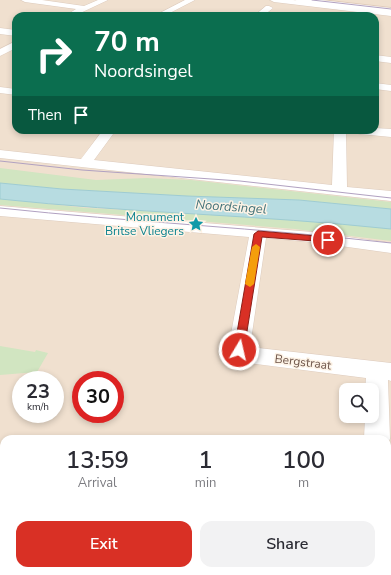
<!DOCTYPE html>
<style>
:root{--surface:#fff;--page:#f2f2f3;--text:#2b2b33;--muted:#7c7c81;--accent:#d93025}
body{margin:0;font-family:"Nunito Sans",sans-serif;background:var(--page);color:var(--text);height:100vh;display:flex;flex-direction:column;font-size:15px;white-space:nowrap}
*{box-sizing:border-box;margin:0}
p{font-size:13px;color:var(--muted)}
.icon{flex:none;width:22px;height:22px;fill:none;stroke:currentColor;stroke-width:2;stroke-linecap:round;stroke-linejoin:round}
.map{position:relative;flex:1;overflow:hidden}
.details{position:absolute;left:0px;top:435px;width:391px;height:140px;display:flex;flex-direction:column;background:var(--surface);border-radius:12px 12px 0 0;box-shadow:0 2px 6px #0003}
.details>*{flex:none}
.hud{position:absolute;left:12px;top:12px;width:367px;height:122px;border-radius:12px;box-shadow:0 2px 6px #0003;background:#0b6e4f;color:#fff;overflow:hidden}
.buttons{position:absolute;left:339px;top:383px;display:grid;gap:8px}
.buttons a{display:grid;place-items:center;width:40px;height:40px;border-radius:8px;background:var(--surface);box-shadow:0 2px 6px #0003;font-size:20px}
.speed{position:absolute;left:12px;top:371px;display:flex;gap:8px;font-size:20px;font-weight:700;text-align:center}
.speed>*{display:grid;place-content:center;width:52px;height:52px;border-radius:50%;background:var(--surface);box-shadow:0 2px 6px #0003;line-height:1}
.speed small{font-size:10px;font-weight:400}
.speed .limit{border:6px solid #d22;background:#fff;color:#111}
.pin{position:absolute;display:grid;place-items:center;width:34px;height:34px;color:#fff;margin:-17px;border:2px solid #fff;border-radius:50%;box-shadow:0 1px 4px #0007}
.me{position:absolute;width:44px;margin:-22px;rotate:9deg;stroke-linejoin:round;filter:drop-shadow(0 0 3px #0008)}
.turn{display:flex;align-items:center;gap:14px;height:84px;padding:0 16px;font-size:18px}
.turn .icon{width:52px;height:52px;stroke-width:2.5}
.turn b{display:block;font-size:28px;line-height:34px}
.then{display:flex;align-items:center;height:38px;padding:0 16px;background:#0003;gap:8px;font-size:15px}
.eta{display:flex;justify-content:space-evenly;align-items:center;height:68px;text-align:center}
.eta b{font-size:24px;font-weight:600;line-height:28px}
.action{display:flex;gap:8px;margin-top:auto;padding:8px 16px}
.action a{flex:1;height:46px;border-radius:12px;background:var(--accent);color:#fff;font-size:16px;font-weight:600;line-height:46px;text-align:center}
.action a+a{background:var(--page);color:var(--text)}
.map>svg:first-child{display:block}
</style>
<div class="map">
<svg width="391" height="575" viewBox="0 0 391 575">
<rect width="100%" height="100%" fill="#faefe0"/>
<path fill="#f0e0cf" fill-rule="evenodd" d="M0,0H391V575H0ZM16,16H375V130H16ZM21,380H55V414H21ZM81,380H115V414H81ZM346,390H372V416H346ZM4,439H387V571H4Z"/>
<g fill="#d1e5c1">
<path d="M0,168L96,180L147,178L191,180L391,202V209L299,200L187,196L62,189L0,183Z"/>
<path d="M0,199L87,208L274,218L375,227L391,229V241L295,229L0,205Z"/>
<path d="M0,346L35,352L36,350L48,353L37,372L0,375Z"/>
<path d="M0,481H4V571H63L60,575H0Z"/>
<path d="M117,571H159L158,575H119Z"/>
</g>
<path fill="#b7dce1" stroke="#9eccd2" d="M0,183L62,189L187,196L299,200L391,209V229C261,215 130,213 0,199Z"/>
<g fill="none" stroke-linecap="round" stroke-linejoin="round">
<g stroke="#ddcbbd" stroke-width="1">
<g id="street">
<path d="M21,0H42L84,6L98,0H108L74,16H69L68,14L76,9L25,2Z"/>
<path d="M185,0H195L164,16H154Z"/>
<path d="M270,0H293L391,12V16L274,2Z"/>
<path d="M266,6H269L273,8L263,16H254Z"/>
<path d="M0,28L16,30V36L0,34Z"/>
<path d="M16,41V48L0,56V49Z"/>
<path d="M375,55L391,57V63L375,61Z"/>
<path d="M375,83L391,85V91L375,89Z"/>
<path d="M0,87L16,89V95L0,93Z"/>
<path d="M375,128L391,129V137L360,134L356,133L354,130H375Z"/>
<path d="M103,130H116L94,160L332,185L334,130H346L347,187L391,191V201L0,158V150L81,159Z"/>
<path d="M0,206L312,232L391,243V253L312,242L266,238L250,347L391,363V381L388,380L390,439L387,444V439H364L365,416H372V390H365L366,378L241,362L233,360L228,350L249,237L0,216Z"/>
<path d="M354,571H384L383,575H353Z"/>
</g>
</g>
<g stroke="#e1ccbc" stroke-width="2">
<path id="secondary" d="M295,0H321L391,8V14L299,3Z"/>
</g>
<use href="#street" fill="#fff" fill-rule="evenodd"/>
<use href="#secondary" fill="#fff" fill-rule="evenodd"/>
<g stroke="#b1a1c1" stroke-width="1">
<path d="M312,0L391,9"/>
<path d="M0,161L82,170L240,181L391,198"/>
<path d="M0,208C130,222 261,228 391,243"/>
</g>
</g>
<path fill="#d93025" stroke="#8d1f18" d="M258,231L328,237L332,240L328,242L262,237L244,350L243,353H236L234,350L254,234Z"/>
<path fill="#f59e0b" d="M256,244L260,247L254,284L250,287L245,284L252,247Z"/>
<defs>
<g id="sight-bare" transform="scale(1.2)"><path d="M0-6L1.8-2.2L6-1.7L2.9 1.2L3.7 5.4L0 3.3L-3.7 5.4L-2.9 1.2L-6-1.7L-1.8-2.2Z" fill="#0f9aa8" stroke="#fdf3e6" stroke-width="2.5" paint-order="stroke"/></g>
</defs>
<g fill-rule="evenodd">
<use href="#sight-bare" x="196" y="224"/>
</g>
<g text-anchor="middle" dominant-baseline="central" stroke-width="3" stroke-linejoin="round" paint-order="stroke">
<g font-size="12" fill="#0d838f" stroke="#fdf3e6" text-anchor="end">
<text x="184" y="217">Monument<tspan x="184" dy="14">Britse Vliegers</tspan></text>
</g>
<g font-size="12" fill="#6e554a" stroke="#fdf3e6">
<text transform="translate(303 362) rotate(7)">Bergstraat</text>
</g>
<g font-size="13" font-style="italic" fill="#43737a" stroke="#fdf3e6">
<text transform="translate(231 207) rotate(4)">Noordsingel</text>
</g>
</g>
</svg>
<div class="buttons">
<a><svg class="icon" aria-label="search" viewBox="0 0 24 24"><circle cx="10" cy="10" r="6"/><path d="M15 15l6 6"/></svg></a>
</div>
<div class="speed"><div>23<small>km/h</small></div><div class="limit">30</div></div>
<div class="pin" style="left:328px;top:240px;background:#d93025"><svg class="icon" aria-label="arrive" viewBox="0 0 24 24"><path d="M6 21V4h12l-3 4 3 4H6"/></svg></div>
<svg class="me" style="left:239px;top:350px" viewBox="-20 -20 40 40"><circle r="17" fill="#d93025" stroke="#fff" stroke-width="3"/><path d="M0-11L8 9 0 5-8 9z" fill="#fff"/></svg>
<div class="hud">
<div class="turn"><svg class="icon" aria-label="right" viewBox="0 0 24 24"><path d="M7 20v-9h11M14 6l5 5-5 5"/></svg><div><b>70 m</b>Noordsingel</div></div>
<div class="then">Then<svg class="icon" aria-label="arrive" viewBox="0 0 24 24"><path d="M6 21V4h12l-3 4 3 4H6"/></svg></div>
</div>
<section class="details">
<div class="eta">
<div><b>13:59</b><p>Arrival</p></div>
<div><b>1</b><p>min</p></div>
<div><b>100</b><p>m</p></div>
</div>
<div class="action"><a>Exit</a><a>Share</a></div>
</section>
</div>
